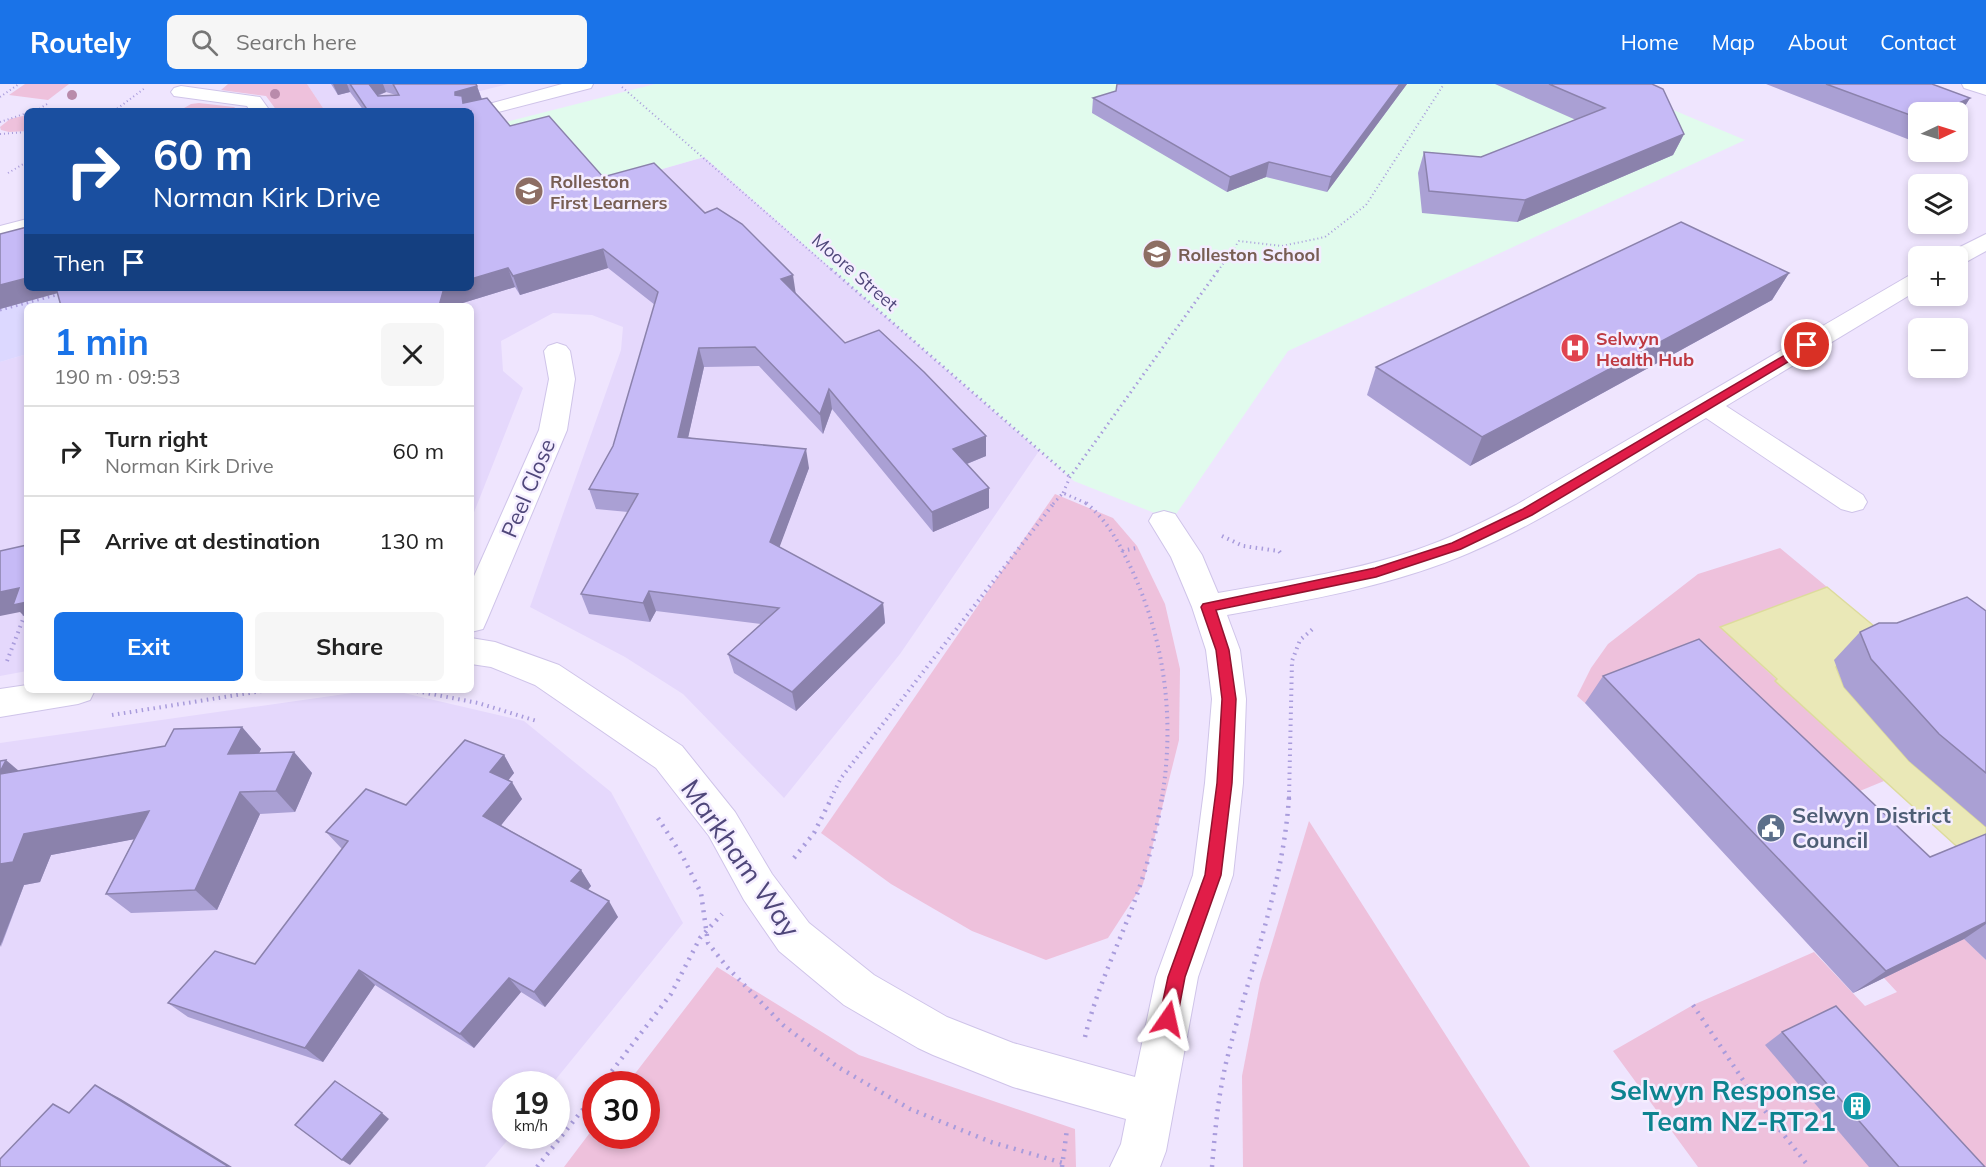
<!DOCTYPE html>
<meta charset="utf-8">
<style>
:root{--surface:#fff;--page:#f6f6f6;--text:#222;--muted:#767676;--line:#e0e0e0;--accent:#1a73e8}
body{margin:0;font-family:Mulish,sans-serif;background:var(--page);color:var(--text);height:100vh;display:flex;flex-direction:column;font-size:22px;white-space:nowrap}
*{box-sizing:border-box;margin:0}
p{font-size:20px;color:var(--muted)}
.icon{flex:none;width:33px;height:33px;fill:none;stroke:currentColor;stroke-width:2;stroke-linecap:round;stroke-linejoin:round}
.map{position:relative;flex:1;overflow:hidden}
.details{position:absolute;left:24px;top:219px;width:450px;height:390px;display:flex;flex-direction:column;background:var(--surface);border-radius:9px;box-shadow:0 3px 9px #0003}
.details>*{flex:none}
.top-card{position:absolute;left:24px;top:24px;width:450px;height:183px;border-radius:9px;box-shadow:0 3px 9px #0003;background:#1a4fa0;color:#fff;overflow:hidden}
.needle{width:39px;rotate:86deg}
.controls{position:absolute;left:1908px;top:18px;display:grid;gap:12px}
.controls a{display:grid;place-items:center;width:60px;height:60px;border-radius:9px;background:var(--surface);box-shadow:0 3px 9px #0003;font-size:30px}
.speed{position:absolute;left:492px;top:987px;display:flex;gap:12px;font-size:30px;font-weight:700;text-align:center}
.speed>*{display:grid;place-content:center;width:78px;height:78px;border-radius:50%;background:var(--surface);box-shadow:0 3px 9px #0003;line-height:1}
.speed small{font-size:15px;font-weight:400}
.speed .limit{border:9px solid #d22;background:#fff;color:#111}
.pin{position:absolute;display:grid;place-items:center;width:51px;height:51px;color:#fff;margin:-26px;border:3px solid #fff;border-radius:50%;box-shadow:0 2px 6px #0007}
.me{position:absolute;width:66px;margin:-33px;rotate:11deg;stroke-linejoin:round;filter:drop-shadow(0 0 4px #0008)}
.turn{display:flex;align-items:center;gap:21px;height:126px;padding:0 30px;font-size:27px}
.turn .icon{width:78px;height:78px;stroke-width:2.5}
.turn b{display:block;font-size:42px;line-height:51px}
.then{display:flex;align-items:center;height:57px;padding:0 30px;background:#0003;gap:12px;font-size:22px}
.round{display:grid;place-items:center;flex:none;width:63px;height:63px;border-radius:9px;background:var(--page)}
.summary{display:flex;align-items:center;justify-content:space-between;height:102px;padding:0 30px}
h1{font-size:36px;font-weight:700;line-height:45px;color:var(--accent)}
.primary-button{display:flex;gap:12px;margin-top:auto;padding:12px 30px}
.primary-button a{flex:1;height:69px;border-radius:9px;background:var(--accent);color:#fff;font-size:24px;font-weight:700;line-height:69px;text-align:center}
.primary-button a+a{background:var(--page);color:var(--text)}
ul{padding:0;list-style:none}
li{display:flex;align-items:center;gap:18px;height:90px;padding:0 30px;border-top:2px solid var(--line)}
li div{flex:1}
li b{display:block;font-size:22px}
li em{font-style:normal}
header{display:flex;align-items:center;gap:36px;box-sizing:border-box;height:84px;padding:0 30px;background:var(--accent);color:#fff}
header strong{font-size:28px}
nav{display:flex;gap:33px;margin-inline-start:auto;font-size:21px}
.search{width:420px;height:54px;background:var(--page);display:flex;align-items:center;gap:15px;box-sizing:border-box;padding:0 21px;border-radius:9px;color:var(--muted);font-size:22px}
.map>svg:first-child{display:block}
</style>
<header>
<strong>Routely</strong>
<div class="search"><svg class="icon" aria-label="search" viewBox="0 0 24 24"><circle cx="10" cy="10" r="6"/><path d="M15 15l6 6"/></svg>Search here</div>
<nav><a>Home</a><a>Map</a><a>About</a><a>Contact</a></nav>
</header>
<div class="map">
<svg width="1986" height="1083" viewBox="0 0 1986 1083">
<rect width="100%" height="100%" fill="#efe5fe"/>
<g fill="#e5d8fc">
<path d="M307,0H508L401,27H325Z"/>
<path d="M704,73L1039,367L900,570L784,714L683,610L625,573L530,523L621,266L623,243L592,231L553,229L501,257L503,287L523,304L471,436V222H190L471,204V140Z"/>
<path d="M27,270V587L0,592V278Z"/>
<path d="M373,606H391L524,637L611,708L683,839L552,1000H506V1052H511L485,1083H0V659Z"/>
</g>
<path fill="#dcd8ff" d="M0,173L27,204L190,222H27V270L0,278Z"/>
<path fill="#e1fbed" d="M655,0H1611L1745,56L1288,267L1172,436L1074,397L704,73L471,140V47Z"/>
<g fill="#eec1dc">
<path d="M25,0H69L48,16L9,11Z"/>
<path d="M228,0H307L325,27H277L266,12L221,6Z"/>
<path d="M199,19L234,23L239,27H179L191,20Z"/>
<path d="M27,31V47L9,48L1,46L0,43L10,35Z"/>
<path d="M1055,410L1113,434L1137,462L1165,520L1180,585L1179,656L1143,800L1108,854L1046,876L972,847L891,800L821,749Z"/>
<path d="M1780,464L1827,503L1720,543L1777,596L1775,597L1884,697L1821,723L1585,619L1577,612L1591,584L1608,560L1698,490Z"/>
<path d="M1309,737L1530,1083H1243L1242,992L1260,899Z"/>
<path d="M1941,832L1986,876V1083H1698L1613,967L1693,921L1814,868L1865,922L1897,908L1884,894Z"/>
<path d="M717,883L859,971L1075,1045L1076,1083H564L595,1042L596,1052H646V1000H627Z"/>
</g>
<path fill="#eae8b7" stroke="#dddb9c" stroke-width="1.5" d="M1827,503L1963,616L1841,575L1836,583L1844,603L1909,677L1986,743V764L1965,770L1775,597L1777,595L1720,543Z"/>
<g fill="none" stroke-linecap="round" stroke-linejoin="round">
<g stroke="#cfc4e9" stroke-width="2">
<g id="minor">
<path d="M562,0H593L591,4L471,35V27H463Z"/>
<path d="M1962,0H1986V11L1964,4Z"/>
<path d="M181,2L260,13L270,27H250L247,22L174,12L171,8L174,4Z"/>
<path d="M27,135V149L0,156V142Z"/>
<path d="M1986,150V167L1966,178L1958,180V172H1947L1950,168Z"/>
<path d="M1918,189V206L1726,322L1863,411L1867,418L1863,425L1852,428L1841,425L1706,334C1629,380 1552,434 1469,469C1392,502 1309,516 1227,531L1240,566L1246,615L1243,699L1233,791L1198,893L1166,1067L1160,1083H1110L1121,1060L1126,1035L1013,1003L933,971L918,964L844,921L779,867L744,816L709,752L656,684L535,601L491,583L471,580V554L495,558L559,581L682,662L735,728L772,790L809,839L874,891L947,933L1013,959L1135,993L1156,893L1193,791L1205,699L1212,615L1206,566L1192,523L1171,473L1149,437L1153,430L1164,427L1175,430L1202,471L1218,509C1284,497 1352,488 1416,466C1451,454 1484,438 1516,421L1910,191Z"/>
<path d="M557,259L566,262L570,267L575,295L567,346L487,536L483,545L471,548V499L539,346L549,295L544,267L548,262Z"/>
<path d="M27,601V606H95L90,616L78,620L0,633V605Z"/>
</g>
</g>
<g stroke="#a99cdc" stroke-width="2" stroke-dasharray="1 3" stroke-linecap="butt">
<path d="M622,3L833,187"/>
<path d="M0,13L19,0"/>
<path d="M36,27L47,20"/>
<path d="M114,27L145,4"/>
<path d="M0,38L27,29"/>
<path d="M0,50L27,48"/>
<path d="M27,58V66"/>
<path d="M8,89L27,78"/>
<path d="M1218,187L1239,157L1282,162L1325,153L1366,121L1444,0"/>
</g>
<g stroke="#a99cdc" stroke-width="3" stroke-dasharray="1.5 4" stroke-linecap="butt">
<path d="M831,185L1070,393"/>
<path d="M0,226L60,210"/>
<path d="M1063,409L1070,393L1219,185"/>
<path d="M1053,420L1063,409L1088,420"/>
</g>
<g stroke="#a99cdc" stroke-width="4" stroke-dasharray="1.5 4.5" stroke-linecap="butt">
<path d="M1086,419C1107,436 1119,459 1130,482C1165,555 1175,635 1162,714"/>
<path d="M1222,452L1243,462L1279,467L1282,471"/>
<path d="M1122,467L1136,464"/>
<path d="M7,577L27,525"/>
<path d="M411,606L478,619L537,637"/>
<path d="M112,631L268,606"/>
<path d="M831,714L841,694L1054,419"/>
<path d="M1289,714L1292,577L1300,556L1315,543"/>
</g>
<g stroke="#a99cdc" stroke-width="4.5" stroke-dasharray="2 6" stroke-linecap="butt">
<path d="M658,734L683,773L701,809L708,859L727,883L783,941L838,983L910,1025L991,1058L1063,1079"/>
<path d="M794,774L814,749L832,713"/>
<path d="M1693,921L1755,1014L1809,1083"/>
<path d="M1085,953C1095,911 1113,872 1129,832C1144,793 1156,754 1162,713"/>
<path d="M602,1000L671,910L700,854L722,830"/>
<path d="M537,1083L596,1009"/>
<path d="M1062,1083L1067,1045"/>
<path d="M1212,1083C1215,1048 1218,1013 1226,979C1248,890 1283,805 1289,713"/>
</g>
<use href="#minor" fill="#fff" fill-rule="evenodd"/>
</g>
<g fill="#b98bab">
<circle cx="275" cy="10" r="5"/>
<circle cx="72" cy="11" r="5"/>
</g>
<g fill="#aaa0d4" fill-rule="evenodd">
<path d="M331,0H476L482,15L510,42L603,93L705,129L796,209L845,259L986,372L967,380L989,424L933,448L832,325L823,350L759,282L704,283L688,353L809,384L779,463L883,519L885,539L796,627L734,589L728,570L761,540L656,527L650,538L589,530L581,510L628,428L596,425L589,405L613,362L655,221L608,184L520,211L515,203L453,222L57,209L0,225V150L471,204V27H364L350,8L338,11ZM386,8L396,11L378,12Z"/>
<path d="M1407,0L1327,108L1266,93L1227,108L1092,29L1093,14Z"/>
<path d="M1495,0H1652L1684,50L1673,71L1517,138L1422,129L1418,89L1424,68L1481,73L1576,36Z"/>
<path d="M1766,0H1932L1970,14L1958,33V28H1918V52L1910,56Z"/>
<path d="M1789,189L1772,216L1470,382L1367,311L1376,283Z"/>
<path d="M1986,527V743L1909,677L1844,603L1834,576L1860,548L1897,539Z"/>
<path d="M1603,592L1930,773L1986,750V876L1964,855L1853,909L1585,619Z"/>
<path d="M242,643L261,665L259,669L294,668L312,689L295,728L260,730L217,826L131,829L106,810L134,755L51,771L40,798L24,801L1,863L18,687L165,662Z"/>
<path d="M504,671L514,689L508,696L522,715L501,741L581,786L591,802L588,806L618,833L545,923L521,908L474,964L375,901L323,978L188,933L168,919L255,880L342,765L326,748L406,721Z"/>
<path d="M1782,948L1985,1083H1869L1765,961Z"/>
</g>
<g fill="#8b82ac">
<path d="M333,0H347L350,8L338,11Z"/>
<path d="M368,0H383L386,8L378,11L375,16Z"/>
<path d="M1400,0H1407L1327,108L1331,93Z"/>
<path d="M477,2L483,19L468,27L455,11V8Z"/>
<path d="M1970,14L1958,33V28H1939Z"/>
<path d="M1918,42V52L1910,56Z"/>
<path d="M1684,50L1673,71L1517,138L1525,116Z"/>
<path d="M1269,78L1266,93L1227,108L1230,93Z"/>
<path d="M603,165L608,184L520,211L513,192Z"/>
<path d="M508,184L515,203L453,222H439L444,204H471V195Z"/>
<path d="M1789,189L1772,216L1470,382L1482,353Z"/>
<path d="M793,191L796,211L781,195Z"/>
<path d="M27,194V204H63L65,207L0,225V201Z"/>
<path d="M699,264L704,283L684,372L678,353Z"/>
<path d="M829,305L832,325L823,350L820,330Z"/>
<path d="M986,352V372L954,385L953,365Z"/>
<path d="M806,365L809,384L774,478L770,458Z"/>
<path d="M989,404V424L933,448L932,428Z"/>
<path d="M19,504L27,513V535L20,528L0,532V508Z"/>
<path d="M649,507L656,527L650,538L643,519Z"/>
<path d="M883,519L885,539L796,627L792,608Z"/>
<path d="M242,643L261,665L248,692L228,670Z"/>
<path d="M294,668L312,689L295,728L276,707Z"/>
<path d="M504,671L514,689L501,706L490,688Z"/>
<path d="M6,676L32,698L0,691V688Z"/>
<path d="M512,698L522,715L495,749L483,732Z"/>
<path d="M240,708L260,730L217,826L195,806Z"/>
<path d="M149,727L172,748L51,771L40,798L24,801L0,863V780L24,750Z"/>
<path d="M581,786L591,802L581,813L571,797Z"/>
<path d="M609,817L618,833L545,923L534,908Z"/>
<path d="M1986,838V840L1964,855L1853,909L1886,887Z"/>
<path d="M359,886L375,901L323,978L305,964Z"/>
<path d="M509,894L521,908L474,964L460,950Z"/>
<path d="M95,1001L121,1015L232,1083H229Z"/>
<path d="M382,1029L389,1035L350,1081L342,1076Z"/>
</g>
<g fill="#c6baf6" stroke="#8b82ac" stroke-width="1.5">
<path d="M350,0H369L378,12L399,11L393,0H476L477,2L455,8V11L462,12L463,19L487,14L510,42L549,32L603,93L654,79L705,129L717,124L742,140L793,191L781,195L845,259L879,246L924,288L986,352L953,365L989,404L932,428L829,305L820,330L755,263L699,264L678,353L806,365L770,458L883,519L792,608L728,570L779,524L649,507L643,519L581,510L638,410L589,405L613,362L658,208L603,165L513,192L508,184L471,195V27H368Z"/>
<path d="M1117,0H1400L1331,93L1269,78L1230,93L1093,14L1116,7Z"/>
<path d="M1549,0H1652L1663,5L1684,50L1525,116L1429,107L1424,68L1481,73L1605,24Z"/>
<path d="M1826,0H1932L1970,14L1939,28H1918V34Z"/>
<path d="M1681,138L1789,189L1482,353L1376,283Z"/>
<path d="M27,143V194L0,201V150Z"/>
<path d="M56,204H444L439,222H61Z"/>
<path d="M27,461V518L13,521L19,504L0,508V467Z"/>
<path d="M1967,513L1986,527V689L1939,650L1871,575L1860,548L1879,539H1897Z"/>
<path d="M1699,555L1930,773L1986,750V838L1886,887L1603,592Z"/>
<path d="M242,643L228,670L294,668L276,707L240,708L195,806L106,810L149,727L24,750L13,778L0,780V690L165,662L174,645Z"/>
<path d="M465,656L504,671L490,688L512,698L483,732L581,786L571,797L609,817L534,908L509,894L460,950L359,886L305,964L168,919L215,867L255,880L348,757L326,748L366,705L406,721Z"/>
<path d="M6,676L0,688V677Z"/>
<path d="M1836,922L1985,1083H1899L1782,948Z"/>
<path d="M335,997L382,1029L342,1076L295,1041Z"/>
<path d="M95,1001L229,1083H0V1075L53,1020L69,1029Z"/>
</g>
<path fill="#e11d48" stroke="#92132f" stroke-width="1.5" d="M1807,258L1812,261L1811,264L1532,431L1461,465L1376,493L1216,526L1229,566L1236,615L1232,699L1221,791L1185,893L1177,935L1175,942L1168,944L1162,942L1159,935L1168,893L1205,791L1217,699L1222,615L1216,566L1201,523L1203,520L1375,484L1452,459L1523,425Z"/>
<defs>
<g id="school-disc" transform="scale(1.5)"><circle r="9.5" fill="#8d6e63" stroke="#f4edff"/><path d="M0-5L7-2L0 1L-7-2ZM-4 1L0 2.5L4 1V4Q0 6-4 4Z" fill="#fff"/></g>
<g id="hospital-disc" transform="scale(1.5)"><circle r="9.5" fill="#e0444e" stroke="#f4edff"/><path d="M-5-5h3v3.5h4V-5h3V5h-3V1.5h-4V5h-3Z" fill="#fff"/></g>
<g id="civic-disc" transform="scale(1.5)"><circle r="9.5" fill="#5c6f8a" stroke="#f4edff"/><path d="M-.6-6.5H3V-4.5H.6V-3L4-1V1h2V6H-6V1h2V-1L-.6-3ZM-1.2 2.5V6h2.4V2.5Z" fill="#fff"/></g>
<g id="building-disc" transform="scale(1.5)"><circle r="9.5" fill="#0f9aa8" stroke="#f4edff"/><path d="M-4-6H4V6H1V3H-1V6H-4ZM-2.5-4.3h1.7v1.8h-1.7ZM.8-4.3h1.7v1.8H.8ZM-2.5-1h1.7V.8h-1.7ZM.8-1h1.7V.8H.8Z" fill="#fff"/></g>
</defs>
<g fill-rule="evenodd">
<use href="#school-disc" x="529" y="107"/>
<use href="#school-disc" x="1157" y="170"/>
<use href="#hospital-disc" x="1575" y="264"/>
<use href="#civic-disc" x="1771" y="744"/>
<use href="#building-disc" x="1857" y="1022"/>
</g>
<g text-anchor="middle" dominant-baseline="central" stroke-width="5" stroke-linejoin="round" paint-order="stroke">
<g font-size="18" font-weight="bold" fill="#785e54" stroke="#f4edff" text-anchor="start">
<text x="550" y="97">Rolleston<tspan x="550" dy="21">First Learners</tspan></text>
<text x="1178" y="170">Rolleston School</text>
</g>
<g font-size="18" fill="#4f477a" stroke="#f4edff">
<text transform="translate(855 188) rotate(41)">Moore Street</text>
</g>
<g font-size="18" font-weight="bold" fill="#be3a42" stroke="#f4edff" text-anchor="start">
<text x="1596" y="254">Selwyn<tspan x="1596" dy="21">Health Hub</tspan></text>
</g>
<g font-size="22" fill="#4f477a" stroke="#f4edff">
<text transform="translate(528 404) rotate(-67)">Peel Close</text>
</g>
<g font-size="22" font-weight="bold" fill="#4e5e75" stroke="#f4edff" text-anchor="start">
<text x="1792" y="731">Selwyn District<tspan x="1792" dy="25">Council</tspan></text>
</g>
<g font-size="27" fill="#4f477a" stroke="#f4edff">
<text transform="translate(741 774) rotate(55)">Markham Way</text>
</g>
<g font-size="27" font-weight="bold" fill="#0d838f" stroke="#f4edff" text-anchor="end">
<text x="1836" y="1006">Selwyn Response<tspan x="1836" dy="31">Team NZ-RT21</tspan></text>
</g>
</g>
</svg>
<div class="controls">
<a><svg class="needle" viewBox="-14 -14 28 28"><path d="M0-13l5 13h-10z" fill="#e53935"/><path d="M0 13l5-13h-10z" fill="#767676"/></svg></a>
<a><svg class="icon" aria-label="layers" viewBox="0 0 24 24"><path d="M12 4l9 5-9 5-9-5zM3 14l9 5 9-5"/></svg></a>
<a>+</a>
<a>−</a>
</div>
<div class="speed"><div>19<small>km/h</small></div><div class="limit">30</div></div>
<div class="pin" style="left:1807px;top:261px;background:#d93025"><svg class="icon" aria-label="arrive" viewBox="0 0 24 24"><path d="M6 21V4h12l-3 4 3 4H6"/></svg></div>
<svg class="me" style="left:1168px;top:935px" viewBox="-20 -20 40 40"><path d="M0-17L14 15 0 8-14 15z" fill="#e11d48" stroke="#fff" stroke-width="4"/></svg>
<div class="top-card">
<div class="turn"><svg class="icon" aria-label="right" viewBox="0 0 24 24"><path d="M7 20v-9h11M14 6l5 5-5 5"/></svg><div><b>60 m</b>Norman Kirk Drive</div></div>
<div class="then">Then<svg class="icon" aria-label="arrive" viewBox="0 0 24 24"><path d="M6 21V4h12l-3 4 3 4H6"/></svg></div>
</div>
<section class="details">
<div class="summary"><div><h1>1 min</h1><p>190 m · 09:53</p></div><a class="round"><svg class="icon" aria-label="close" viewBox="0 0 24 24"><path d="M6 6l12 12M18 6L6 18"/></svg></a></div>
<ul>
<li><svg class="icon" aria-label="right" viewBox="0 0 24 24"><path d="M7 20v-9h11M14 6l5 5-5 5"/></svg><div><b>Turn right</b><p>Norman Kirk Drive</p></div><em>60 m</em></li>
<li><svg class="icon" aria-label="arrive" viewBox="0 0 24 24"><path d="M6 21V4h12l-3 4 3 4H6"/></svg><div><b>Arrive at destination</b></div><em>130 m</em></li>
</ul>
<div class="primary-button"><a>Exit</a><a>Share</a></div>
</section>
</div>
